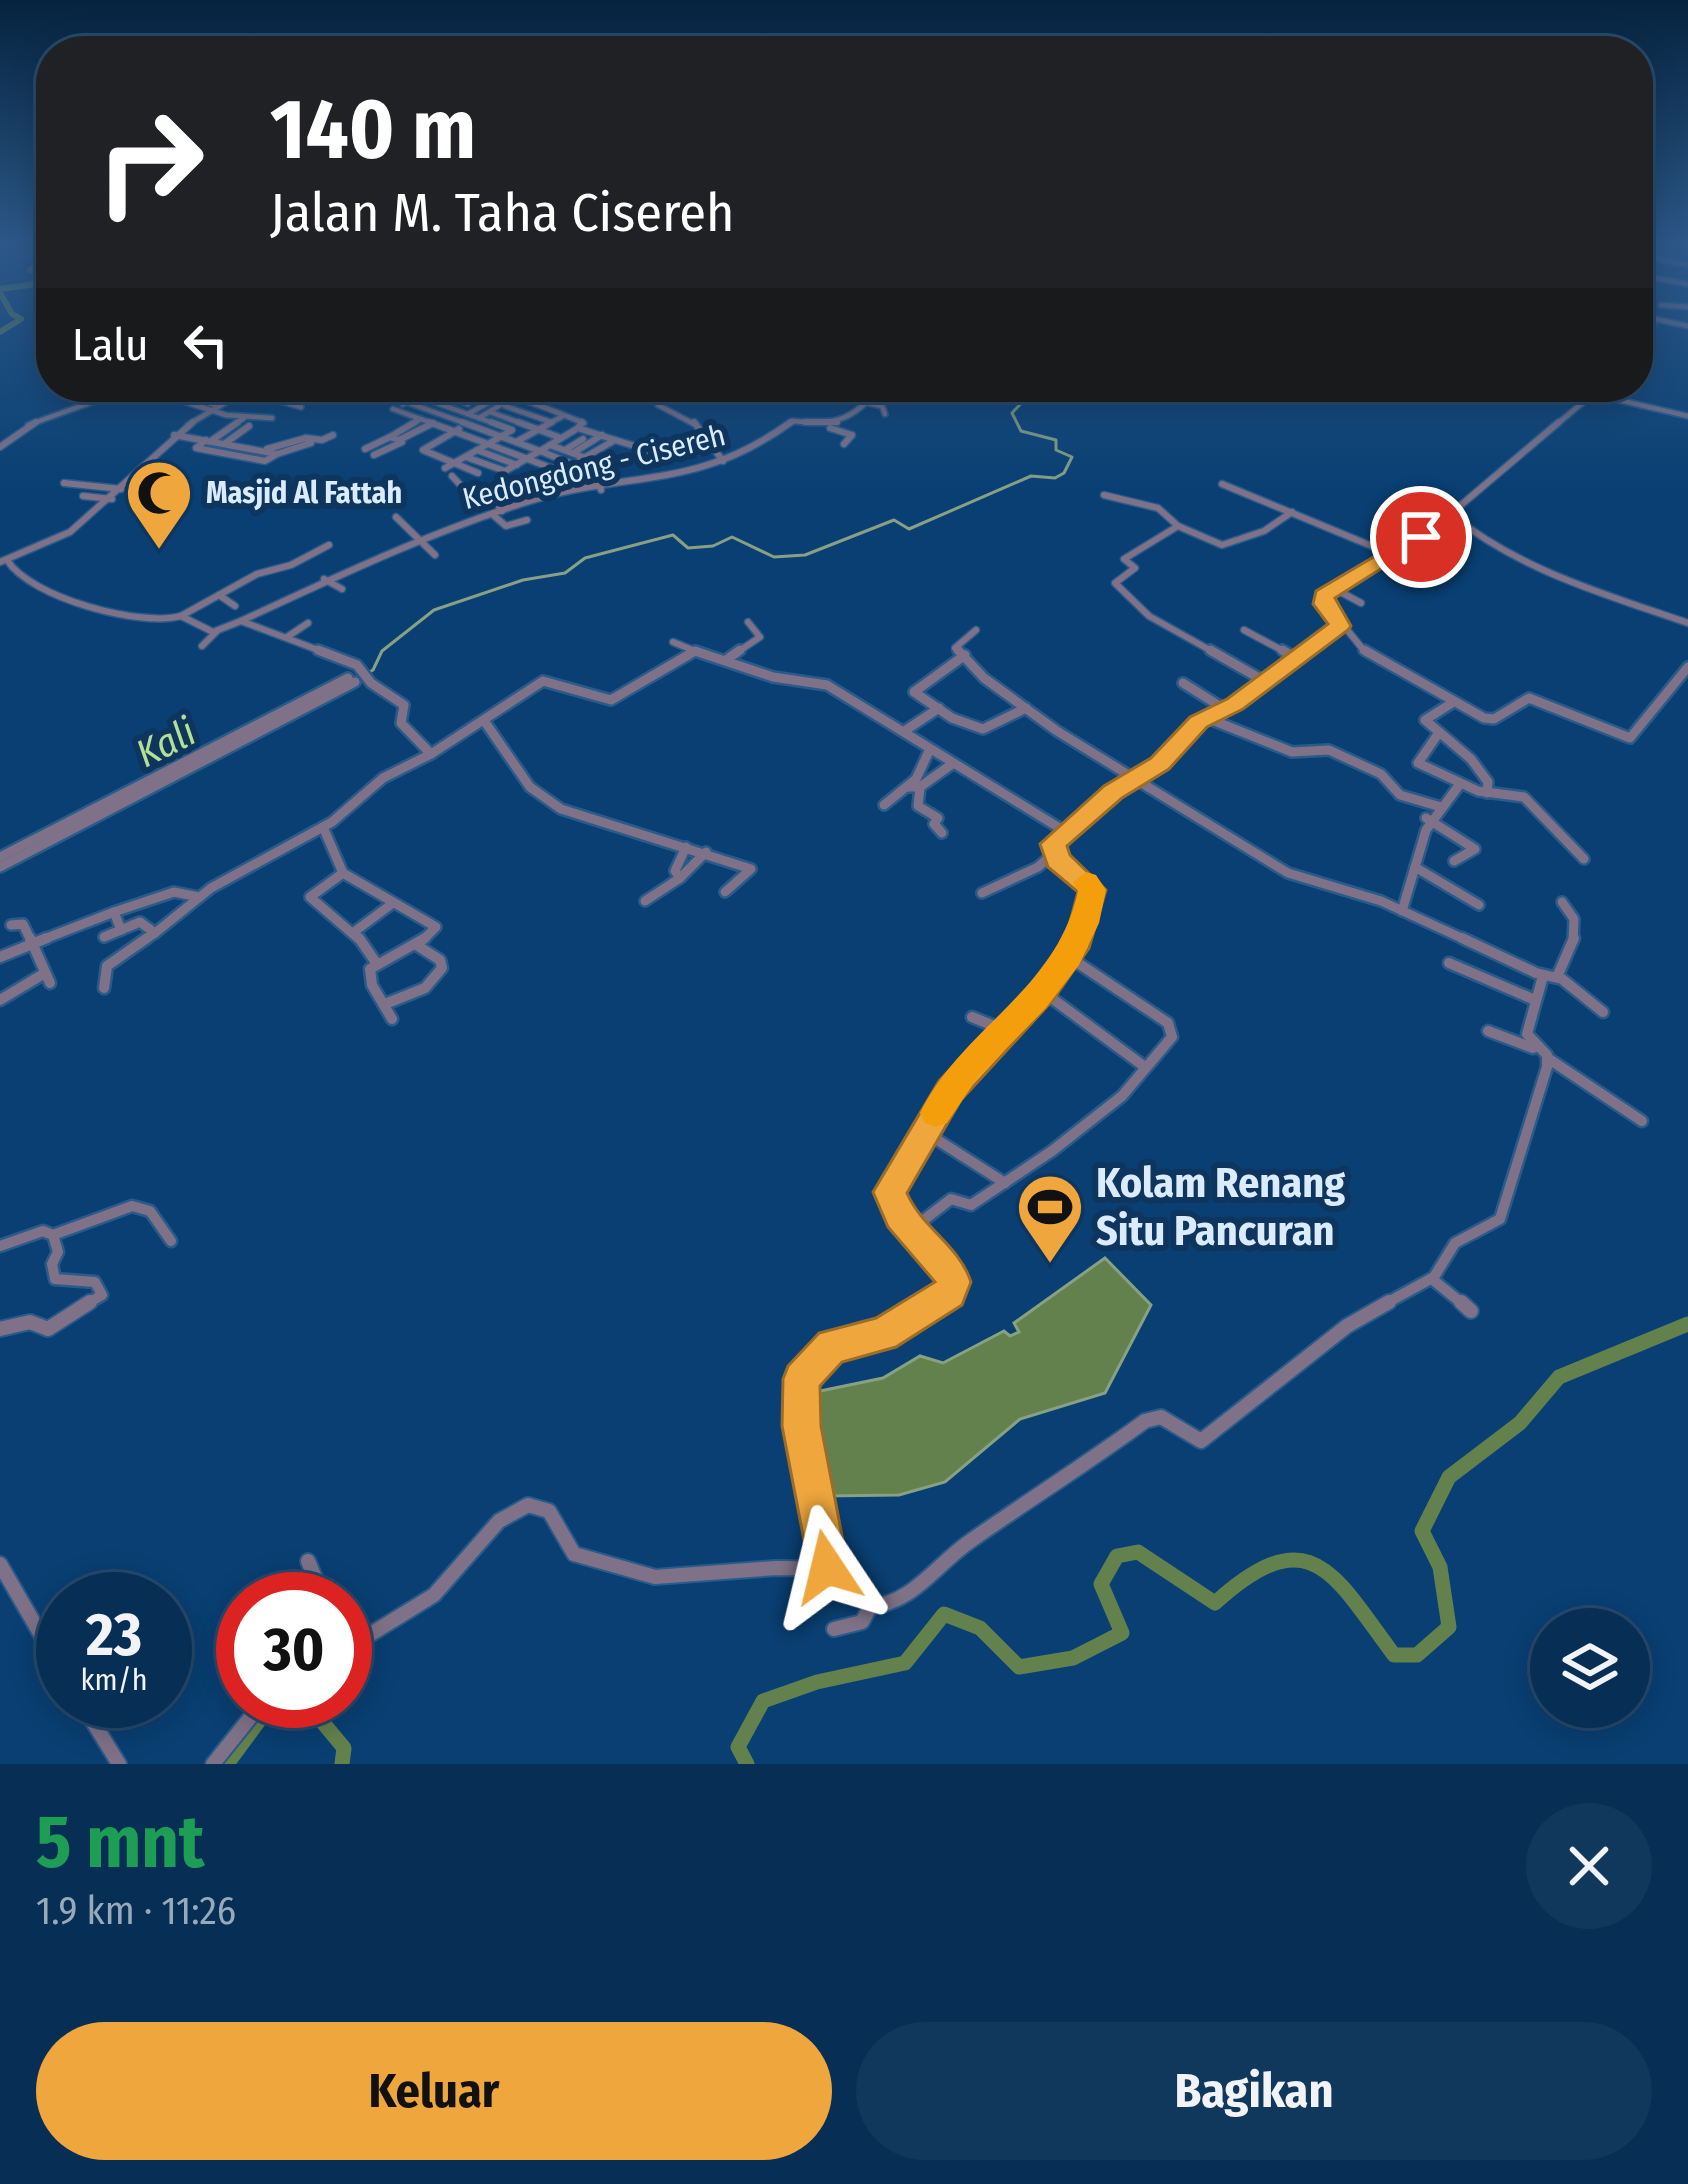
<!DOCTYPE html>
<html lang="id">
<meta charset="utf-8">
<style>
:root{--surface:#072f56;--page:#10375c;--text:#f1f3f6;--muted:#98a9b9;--line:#284a6c;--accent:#efa73d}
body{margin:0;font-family:"Fira Sans Condensed",sans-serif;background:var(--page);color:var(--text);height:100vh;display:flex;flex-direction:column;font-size:45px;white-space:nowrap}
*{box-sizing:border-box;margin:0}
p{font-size:39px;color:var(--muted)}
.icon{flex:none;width:66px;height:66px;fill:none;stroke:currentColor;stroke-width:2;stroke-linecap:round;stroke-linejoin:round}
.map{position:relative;height:1764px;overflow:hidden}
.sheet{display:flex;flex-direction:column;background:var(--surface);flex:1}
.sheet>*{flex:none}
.banner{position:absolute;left:36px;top:36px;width:1617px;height:366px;border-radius:48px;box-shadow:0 6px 30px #0003,0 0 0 3px var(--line);background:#202124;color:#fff;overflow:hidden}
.tools{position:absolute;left:1530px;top:1608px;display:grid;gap:24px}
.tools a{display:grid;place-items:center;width:120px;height:120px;border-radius:50%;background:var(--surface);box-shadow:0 6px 30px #0003,0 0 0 3px var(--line);font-size:60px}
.speed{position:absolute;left:36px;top:1572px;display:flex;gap:24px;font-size:60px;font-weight:700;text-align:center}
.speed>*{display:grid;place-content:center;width:156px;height:156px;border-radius:50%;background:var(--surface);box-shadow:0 6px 30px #0003,0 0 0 3px var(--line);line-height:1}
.speed small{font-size:30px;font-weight:400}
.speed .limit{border:18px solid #d22;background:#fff;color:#111}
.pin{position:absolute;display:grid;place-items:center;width:102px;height:102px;color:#fff;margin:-51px;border:6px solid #fff;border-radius:50%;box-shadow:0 3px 12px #0007}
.me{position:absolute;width:132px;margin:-66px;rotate:350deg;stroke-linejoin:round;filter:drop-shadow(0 0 9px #0008)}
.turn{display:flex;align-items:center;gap:42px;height:252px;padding:0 36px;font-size:54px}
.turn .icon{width:156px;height:156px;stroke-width:2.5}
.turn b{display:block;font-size:84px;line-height:102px}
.then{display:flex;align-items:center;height:114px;padding:0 36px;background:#0003;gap:24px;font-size:45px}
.round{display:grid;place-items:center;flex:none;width:126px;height:126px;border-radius:63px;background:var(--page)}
.headline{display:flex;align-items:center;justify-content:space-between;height:204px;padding:0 36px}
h1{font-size:72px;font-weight:700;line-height:90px;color:#1e9e55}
.action{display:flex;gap:24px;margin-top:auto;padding:24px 36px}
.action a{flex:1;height:138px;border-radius:72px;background:var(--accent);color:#111;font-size:48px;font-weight:700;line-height:138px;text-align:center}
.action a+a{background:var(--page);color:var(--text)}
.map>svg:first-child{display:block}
</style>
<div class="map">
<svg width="1688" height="1764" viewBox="0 0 1688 1764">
<rect width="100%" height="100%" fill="#093f73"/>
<path fill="#63814d" stroke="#87a182" stroke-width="3" d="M1105,1258L1151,1305L1105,1393L1020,1419L945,1482L899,1495L824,1496L817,1487L801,1395L883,1378L920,1356L943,1363L1004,1331L1010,1336L1019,1332L1014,1323Z"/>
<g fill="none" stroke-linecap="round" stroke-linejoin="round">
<path stroke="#87a182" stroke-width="3" d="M360,677L373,670L382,651L434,610L523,580L565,573L585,558L673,535L688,548L713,546L732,537L774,557L805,555L894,520L909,529L1031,476L1055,478L1064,473L1072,457L1056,450V440L1021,431L1012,413L1030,394L1067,387"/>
<g stroke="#63814d" stroke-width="6">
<path d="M51,259L30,270L51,268"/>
<path d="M0,289L51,282"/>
<path d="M0,293L12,314L21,319L0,332"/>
</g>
<g stroke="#63814d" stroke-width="15">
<path d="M305,1701L344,1748L342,1764"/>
<path d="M227,1764L266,1711L286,1701"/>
<path d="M747,1764L738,1747L763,1701L817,1682L905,1663L944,1614L980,1628L1019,1667L1073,1658L1122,1633L1101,1584L1117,1556L1138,1552L1215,1603C1311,1516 1334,1575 1394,1655H1417L1449,1627L1440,1567L1422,1531L1449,1477L1520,1423L1559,1377L1688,1324"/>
</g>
<g stroke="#2a5b89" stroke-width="8">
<g id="minor-far4">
<path d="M1638,255L1688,265"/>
<path d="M1638,275L1688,284"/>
<path d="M1661,305L1688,307"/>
<path d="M1638,341L1647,342L1655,319L1688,326"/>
<path d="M139,387L226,415L272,418"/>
<path d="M318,387L336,393L373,390L470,425"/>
<path d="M530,387H545"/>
<path d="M636,387L626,397L659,402"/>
<path d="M676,387H710"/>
<path d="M677,387L658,405L696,425"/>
<path d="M907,387H923"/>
<path d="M245,391L301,407"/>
<path d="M407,393L419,387"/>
<path d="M726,397L743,387"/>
<path d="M451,398C497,383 542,407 584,423L581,425"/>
<path d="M428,400L499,425"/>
<path d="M202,401L219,406"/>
<path d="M868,403L882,406L885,414"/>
<path d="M403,404L429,390L468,404"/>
<path d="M505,406L551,422"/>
<path d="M393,409L437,425"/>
<path d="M490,412L526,425"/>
<path d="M468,414L500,396"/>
<path d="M479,418L530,387"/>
<path d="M28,425L134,387"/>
<path d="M188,425L251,387"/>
<path d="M233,425L244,418"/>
<path d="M410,425L421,419"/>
<path d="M428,425L433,423"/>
<path d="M546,425L563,416"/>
<path d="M787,425L793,421C834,426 854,420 880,387"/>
<path d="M1556,425L1593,394L1688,416"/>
</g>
</g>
<g stroke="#2a5b89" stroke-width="9">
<g id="minor-far3">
<path d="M429,422L488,444L512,430L491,422"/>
<path d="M462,422L540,451"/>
<path d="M518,422L561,438"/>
<path d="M694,422L723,461"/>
<path d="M805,422H837"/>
<path d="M578,428L615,440L573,464L540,451Z"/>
<path d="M578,428L582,422"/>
<path d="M830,428L852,435L844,444"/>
<path d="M459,429L423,450L478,473"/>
<path d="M174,435L277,454L265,461L196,448L206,440"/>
<path d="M390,437L415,422"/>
<path d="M306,438L322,440L333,435"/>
<path d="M615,440L648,450L657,458L713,449"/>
<path d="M211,441L238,422"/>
<path d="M516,442L552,422"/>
<path d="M224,444L249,426"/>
<path d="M550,445L586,458"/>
<path d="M0,447L36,422"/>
<path d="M267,449L306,438L311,443L277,454"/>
<path d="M365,449L390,437L399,440L433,423"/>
<path d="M477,450L517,465"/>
<path d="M565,450L583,439"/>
<path d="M573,453L602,435"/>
<path d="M374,455L402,442"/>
<path d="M466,457L505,471L540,451"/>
<path d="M445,468L488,444L554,469L572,464"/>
<path d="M452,476L467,492L487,490L502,511"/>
<path d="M64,483L121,489"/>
<path d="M1222,484L1391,554"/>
<path d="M575,486L598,482L601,490"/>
<path d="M1104,495L1158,508L1178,526L1222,545L1264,531L1292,512"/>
<path d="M83,496L112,499"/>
<path d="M492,514L506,526L527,520"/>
<path d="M1452,515C1519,570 1607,595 1688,623"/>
<path d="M396,517L435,555"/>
<path d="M1178,526L1124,559L1135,568L1115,583L1149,616L1215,653"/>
<path d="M7,560C31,598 140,627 181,616L213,632L241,621L326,653"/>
<path d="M0,562L70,532L193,422"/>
<path d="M324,579L342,589"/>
<path d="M1335,589L1361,603"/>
<path d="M219,595L235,606"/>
<path d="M181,616L257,574L291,565L329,545"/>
<path d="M241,621C336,577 430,532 530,501C630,470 696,491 791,422"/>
<path d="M1244,630L1287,653"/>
<path d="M287,637L308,623"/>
<path d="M673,642L695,651"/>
<path d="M202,646L216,632"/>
<path d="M691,653H702"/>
<path d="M736,653L760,637L748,622"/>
<path d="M963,653L955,648L976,630"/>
<path d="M1303,653L1340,626"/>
<path d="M1366,653L1322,599L1428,533L1559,422"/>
</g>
</g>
<g stroke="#2a5b89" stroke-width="14">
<g id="minor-far2">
<path d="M318,650L357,665L371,683L404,705L401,723L431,754L543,681L611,700L695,651L773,677L827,685L1066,832"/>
<path d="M958,650L984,678L1057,731L1288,873L1381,901L1468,941"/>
<path d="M1210,650L1266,682"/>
<path d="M1282,650L1296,658"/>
<path d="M1364,650L1484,718L1494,719L1529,698L1630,738L1688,667"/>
<path d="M965,655L914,692L952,718L983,729L1026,708"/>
<path d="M726,660L740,650"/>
<path d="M1183,683L1226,710"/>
<path d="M1452,703L1425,720L1471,759L1488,782L1487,793"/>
<path d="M1207,718L1292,752L1329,750L1381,774L1400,795L1441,807"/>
<path d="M485,722L530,787L561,809L751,869L725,892"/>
<path d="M906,730L939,708"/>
<path d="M1438,734L1418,763L1478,791L1524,797L1584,859"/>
<path d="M909,787H920L918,806L938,818L934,824L942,833"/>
<path d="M920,787L952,764"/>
<path d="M884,805L916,779L930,749"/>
<path d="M1426,818L1475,849L1454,861"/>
<path d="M323,827L343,873L436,927L422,941"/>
<path d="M0,857L348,678"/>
<path d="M0,867L355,682"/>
<path d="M1415,867L1479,905"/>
<path d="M343,873L310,897L361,941"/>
<path d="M680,878L675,871L686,847"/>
<path d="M982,893L1038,867L1053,854"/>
<path d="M645,901L680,878L706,852"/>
<path d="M1562,902L1574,919L1573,941"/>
<path d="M1402,911L1426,830L1460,784"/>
<path d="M114,912L174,892L199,897"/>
<path d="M11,925L23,924L31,941"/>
<path d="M354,932L393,903"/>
<path d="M104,937L140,922L155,933L211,888L332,822L383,778L431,754"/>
<path d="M39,941L114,912L121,930"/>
<path d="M143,941L155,933"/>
<path d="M1075,941L1092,889L1057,860L1053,844L1113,792L1160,763L1198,722L1235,704L1307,650"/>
</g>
</g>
<g stroke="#2a5b89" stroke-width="15">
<g id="minor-far1">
<path d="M30,938L50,983"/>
<path d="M359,938L377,964"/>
<path d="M1462,938L1536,973L1562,979L1603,1012"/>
<path d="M0,957L47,938"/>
<path d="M1449,963L1535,1000"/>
<path d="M1557,977L1574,938"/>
<path d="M104,988L107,966L147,938"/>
<path d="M1042,991L1145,1067"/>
<path d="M0,1000L45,973"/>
<path d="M385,1004L425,988L442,968L440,960L418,946"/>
<path d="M972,1017L1004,1030"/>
<path d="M392,1019L372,985L370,969L425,938"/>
<path d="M1488,1031L1533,1048"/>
<path d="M1549,1059L1642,1121"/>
<path d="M925,1132L1005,1183"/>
<path d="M912,1229L951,1199L971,1205L1052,1151L1122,1096L1172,1037L1168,1023L1069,957"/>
<path d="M53,1235L58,1252L52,1264L55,1279L95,1282L102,1295L85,1305"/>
<path d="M0,1246L43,1231L53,1235L132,1206L150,1211L171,1241"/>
<path d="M1432,1279L1464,1305"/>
<path d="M930,1305L950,1293C954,1250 902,1231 890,1192L947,1094L1045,989L1076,938"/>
<path d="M1383,1305L1434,1277L1455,1243L1500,1219L1547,1067V1055L1527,1034L1543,976"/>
</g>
</g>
<g stroke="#2a5b89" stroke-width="18">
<g id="minor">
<path d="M1461,1302L1471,1311"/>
<path d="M0,1329L30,1322L48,1329L90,1302"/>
<path d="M308,1561L324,1599"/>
<path d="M0,1564L63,1673"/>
<path d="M827,1567L802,1426L801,1379L832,1346L883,1334L934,1302"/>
<path d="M834,1629L862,1622L870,1607"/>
<path d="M345,1650L434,1595L499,1521L528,1505L549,1511L574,1554L655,1577L776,1568L851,1569L870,1607C914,1602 935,1566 969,1542C1027,1501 1088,1463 1145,1421L1161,1417L1201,1441L1347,1326L1389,1302"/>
<path d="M80,1701L119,1764"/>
<path d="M213,1764L253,1714L273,1701"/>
</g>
</g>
<use href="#minor-far4" stroke="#7f7288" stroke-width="4.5"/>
<use href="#minor-far3" stroke="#7f7288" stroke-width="6"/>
<use href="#minor-far2" stroke="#7f7288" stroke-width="9"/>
<use href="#minor-far1" stroke="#7f7288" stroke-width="10"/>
<use href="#minor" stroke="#7f7288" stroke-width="14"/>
</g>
<linearGradient id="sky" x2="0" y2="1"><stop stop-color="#05233f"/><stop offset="0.5" stop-color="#2c5888"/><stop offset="1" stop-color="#2c5888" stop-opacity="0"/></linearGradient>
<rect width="1688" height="490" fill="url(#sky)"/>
<path fill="#efa73d" stroke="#9b6d28" stroke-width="3" d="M1414,533L1431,537L1335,598L1351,626L1348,630L1243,709L1207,727L1169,769L1122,798L1067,846L1070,855L1106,890L1089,948L1053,1000L961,1100L907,1193C922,1228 959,1245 971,1282L962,1305L896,1347L842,1362L820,1386L821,1426L848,1567L842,1582L827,1588L812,1582L782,1426L783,1379L788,1366L819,1333L876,1318L935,1282L888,1227L873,1192L939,1081L1032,983L1066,937L1078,892L1048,867L1040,844L1104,786L1151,758L1190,717L1227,699L1328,624L1313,604L1316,591Z"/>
<path fill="#f59e0b" d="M1086,872L1096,875L1106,890L1099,923L1079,965L1045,1009L978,1077L947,1123L936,1127L925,1123L920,1113C963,1026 1056,992 1078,891L1073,882Z"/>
<defs>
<g id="mosque-pin" transform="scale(3.45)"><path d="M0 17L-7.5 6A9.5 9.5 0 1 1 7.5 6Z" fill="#efa73d" stroke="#0e355d"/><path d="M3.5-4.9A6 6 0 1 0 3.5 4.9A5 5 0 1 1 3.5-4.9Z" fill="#111"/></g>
<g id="stadium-pin" transform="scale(3.45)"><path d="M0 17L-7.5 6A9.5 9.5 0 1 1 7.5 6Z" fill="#efa73d" stroke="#0e355d"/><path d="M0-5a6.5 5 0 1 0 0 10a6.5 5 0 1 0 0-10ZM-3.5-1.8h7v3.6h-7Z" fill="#111"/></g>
</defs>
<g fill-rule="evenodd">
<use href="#mosque-pin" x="159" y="493"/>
<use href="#stadium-pin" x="1050" y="1207"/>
</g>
<g text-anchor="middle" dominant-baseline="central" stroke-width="12" stroke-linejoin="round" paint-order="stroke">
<g font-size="30" fill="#daebfe" stroke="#0e355d">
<text transform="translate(594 467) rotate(-14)">Kedongdong - Cisereh</text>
</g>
<g font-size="30" font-weight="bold" fill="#daebfe" stroke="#0e355d" text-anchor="start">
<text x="206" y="493">Masjid Al Fattah</text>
</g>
<g font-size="39" font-style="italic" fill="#b3e093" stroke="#0e355d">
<text transform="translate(166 743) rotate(-27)">Kali</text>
</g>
<g font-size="42" font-weight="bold" fill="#daebfe" stroke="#0e355d" text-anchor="start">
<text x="1096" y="1183">Kolam Renang<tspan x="1096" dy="48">Situ Pancuran</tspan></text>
</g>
</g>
</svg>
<div class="tools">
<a><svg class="icon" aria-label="layers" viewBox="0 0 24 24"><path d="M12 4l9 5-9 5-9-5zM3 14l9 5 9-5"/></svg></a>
</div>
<div class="speed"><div>23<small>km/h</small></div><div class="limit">30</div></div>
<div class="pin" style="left:1421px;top:537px;background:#d93025"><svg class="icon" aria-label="arrive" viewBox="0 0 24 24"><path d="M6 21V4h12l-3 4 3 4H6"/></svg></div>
<svg class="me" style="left:827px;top:1567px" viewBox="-20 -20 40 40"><path d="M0-17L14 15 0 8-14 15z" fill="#efa73d" stroke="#fff" stroke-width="4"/></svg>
<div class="banner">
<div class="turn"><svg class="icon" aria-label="right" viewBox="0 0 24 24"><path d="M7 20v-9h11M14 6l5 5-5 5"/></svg><div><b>140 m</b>Jalan M. Taha Cisereh</div></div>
<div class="then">Lalu<svg class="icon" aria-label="left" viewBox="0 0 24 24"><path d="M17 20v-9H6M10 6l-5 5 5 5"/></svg></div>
</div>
</div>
<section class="sheet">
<div class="headline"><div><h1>5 mnt</h1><p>1.9 km · 11:26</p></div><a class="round"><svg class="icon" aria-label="close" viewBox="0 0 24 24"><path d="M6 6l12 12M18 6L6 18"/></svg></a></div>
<div class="action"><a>Keluar</a><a>Bagikan</a></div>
</section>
